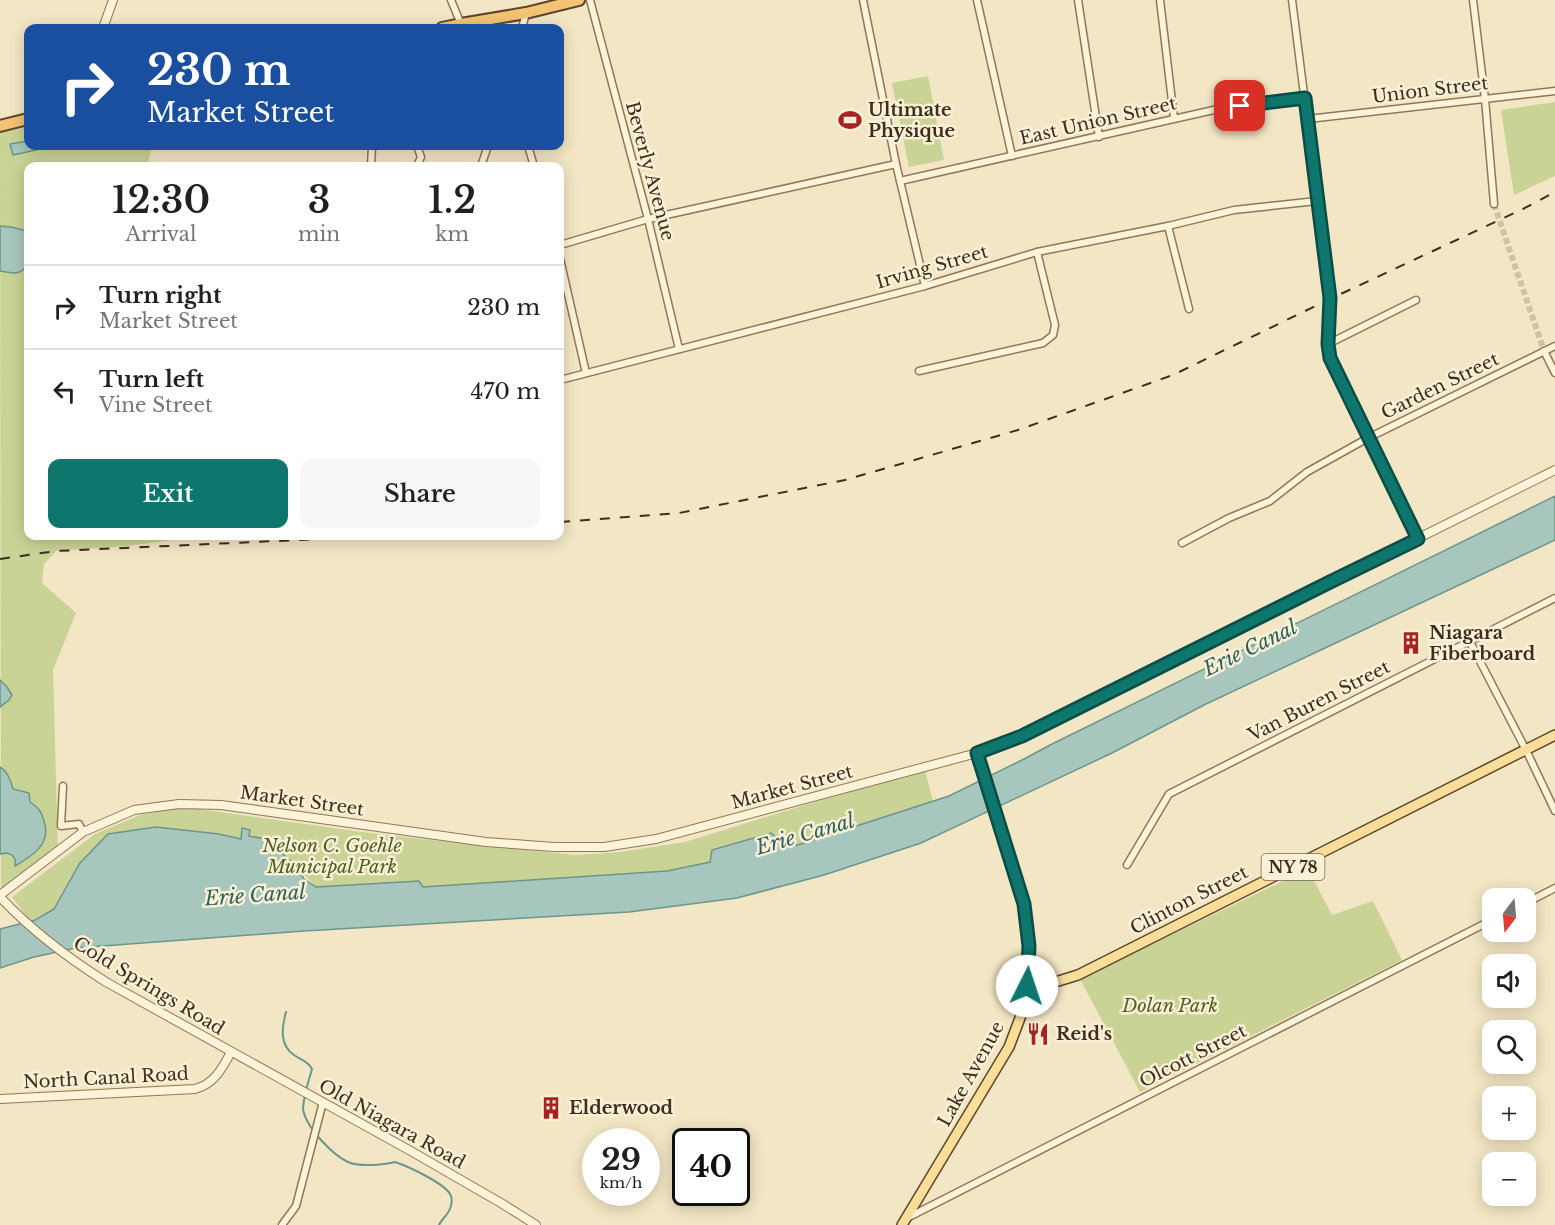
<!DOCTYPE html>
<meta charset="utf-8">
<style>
:root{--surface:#fff;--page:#f6f6f6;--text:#202124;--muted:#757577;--line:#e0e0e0;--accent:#0f766e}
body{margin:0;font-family:"Libre Baskerville",serif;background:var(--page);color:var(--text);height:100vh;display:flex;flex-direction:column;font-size:22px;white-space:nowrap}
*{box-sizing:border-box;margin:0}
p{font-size:20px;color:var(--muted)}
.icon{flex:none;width:33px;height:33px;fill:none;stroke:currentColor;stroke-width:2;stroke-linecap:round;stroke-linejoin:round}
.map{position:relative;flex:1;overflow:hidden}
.panel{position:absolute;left:24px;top:162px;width:540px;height:378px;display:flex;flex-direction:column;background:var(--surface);border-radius:12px;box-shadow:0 3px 15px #0003}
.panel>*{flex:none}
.top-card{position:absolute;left:24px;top:24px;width:540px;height:126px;border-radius:12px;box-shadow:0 3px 15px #0003;background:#1a4fa0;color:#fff;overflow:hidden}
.needle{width:39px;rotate:196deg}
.tools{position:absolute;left:1482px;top:888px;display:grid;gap:12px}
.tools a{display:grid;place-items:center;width:54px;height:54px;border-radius:12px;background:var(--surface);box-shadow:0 3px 15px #0003;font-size:30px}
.speed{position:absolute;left:582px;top:1128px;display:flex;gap:12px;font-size:30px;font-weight:700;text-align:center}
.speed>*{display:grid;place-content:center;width:78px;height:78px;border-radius:50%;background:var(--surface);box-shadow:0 3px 15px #0003;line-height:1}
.speed small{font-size:15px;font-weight:400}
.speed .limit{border:3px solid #111;border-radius:9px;background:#fff;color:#111}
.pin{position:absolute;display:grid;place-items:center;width:51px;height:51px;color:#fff;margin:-26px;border-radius:12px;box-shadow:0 3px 9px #0006}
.me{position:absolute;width:66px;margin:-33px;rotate:4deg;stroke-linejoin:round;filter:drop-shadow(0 0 4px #0008)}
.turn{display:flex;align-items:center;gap:21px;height:126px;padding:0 24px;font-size:27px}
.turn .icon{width:78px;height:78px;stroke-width:2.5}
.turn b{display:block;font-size:42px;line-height:51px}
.eta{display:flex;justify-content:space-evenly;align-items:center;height:102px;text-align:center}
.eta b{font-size:36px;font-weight:600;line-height:42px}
.primary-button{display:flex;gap:12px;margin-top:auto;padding:12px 24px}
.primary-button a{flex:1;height:69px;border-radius:12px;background:var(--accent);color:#fff;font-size:24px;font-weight:600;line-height:69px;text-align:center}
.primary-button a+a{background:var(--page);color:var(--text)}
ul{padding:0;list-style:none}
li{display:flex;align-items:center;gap:18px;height:84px;padding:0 24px;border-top:2px solid var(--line)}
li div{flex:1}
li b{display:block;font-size:22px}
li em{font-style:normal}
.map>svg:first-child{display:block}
</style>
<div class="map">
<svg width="1555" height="1225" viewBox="0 0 1555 1225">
<rect width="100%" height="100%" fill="#f3e6c4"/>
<g fill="#cad396">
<path d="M928,76L944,160L909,167L892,83Z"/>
<path d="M1555,102V176L1514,195L1501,110Z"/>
<path d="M28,127V146H152L147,166H28V536H200L129,546L56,551L44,564L42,583L76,613L53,670L58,851L1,889L0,133Z"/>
<path d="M925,770L933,801L798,846L784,844L667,871L422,887L419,881L316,887L296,866L266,839L80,863L54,909L30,921L12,897L95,834L140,815L185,807L362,832L476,845L576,855L620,852L685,842L853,790Z"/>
<path d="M1308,869L1332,915L1373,901L1402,960L1140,1092L1080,979Z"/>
</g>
<g fill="#a7c6bd" stroke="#6c968c" stroke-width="1.5">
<path d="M28,141V146H35L36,150L13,155L10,144Z"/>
<path d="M0,226L11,227L28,231C29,244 34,272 15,273C10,273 5,272 0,271Z"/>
<path d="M1555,496V540L1206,704L1112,753L921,843L824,875L737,898L629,912L304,931L76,948L34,957L0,968V929L35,920L54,909L80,863L108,834L156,827L219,834L241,839L242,828L250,830L249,836L266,839L296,866L304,879L316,887L419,881L423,887L667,871L710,862L712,850L771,833L784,844L798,845L949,796L1024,759L1050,745Z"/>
<path d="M0,680L7,687L12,695L9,700L0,707Z"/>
<path d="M0,767C7,771 11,781 13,789L29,793L30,802C39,808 41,811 44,821C52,844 32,856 15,866V859L12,855L7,853L0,854Z"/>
</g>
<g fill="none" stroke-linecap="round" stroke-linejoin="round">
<g stroke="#6c968c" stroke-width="2">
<path d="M286,1012C282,1027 279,1045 294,1055C301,1060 308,1061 312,1069L306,1090"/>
<path d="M305,1095C304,1100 303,1105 303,1109C306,1128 333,1155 348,1162C359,1167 383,1165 395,1162C407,1166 447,1184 451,1196C452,1199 452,1202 451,1205C450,1214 442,1218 439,1225"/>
</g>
<path stroke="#cfc1a3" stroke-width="6" stroke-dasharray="6 3" stroke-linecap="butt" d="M1494,204L1544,351"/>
<g stroke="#907758" stroke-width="9">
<g id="minor">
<path d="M451,0L461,24"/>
<path d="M590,0L648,219L679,349"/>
<path d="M863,0L896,164L925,286"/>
<path d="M977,0L1012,156"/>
<path d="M1078,0L1099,137"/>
<path d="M1160,0L1174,118"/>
<path d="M1292,0L1330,299L1328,344L1330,358L1417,539"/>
<path d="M1473,0L1485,99L1494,204"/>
<path d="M522,28L526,13"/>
<path d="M1308,119L1555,91"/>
<path d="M417,146L421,157L417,166"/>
<path d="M528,146L534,166"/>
<path d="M371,166L372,146"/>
<path d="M481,166L488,146"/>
<path d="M900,181L1218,109L1305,98"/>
<path d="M1168,226L1189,309"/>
<path d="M560,245L648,219L896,164"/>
<path d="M560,259L586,373"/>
<path d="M1328,344L1416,300"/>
<path d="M1544,351L1555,373"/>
<path d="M919,371L1043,343L1053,335L1055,325L1037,252"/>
<path d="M560,380L925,286L1037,252L1168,226L1234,210L1317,201"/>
<path d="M1182,543L1229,518L1270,501L1307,472L1368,438L1555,346"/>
<path d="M1470,642L1526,750L1555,811"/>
<path d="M63,786L61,826L79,824L83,832"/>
<path d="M1127,865L1169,794L1555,598"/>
<path d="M1526,903L1555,888"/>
<path d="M907,1218L1492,920"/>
<path d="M282,1225L296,1206L323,1102"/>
</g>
</g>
<g stroke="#907758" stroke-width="10">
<g id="tertiary">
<path d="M103,28L113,0"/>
<path d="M977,753L1024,905L1029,946L1027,986"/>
<path d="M0,895L83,832L134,810L179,804L221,805L486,842L554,847H604L656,839L977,753L1022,736L1555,470"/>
<path d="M0,897C31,930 68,958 106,982L409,1150L501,1203L536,1225"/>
<path d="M0,1099L195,1089C214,1084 222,1069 231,1052"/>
</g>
</g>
<g stroke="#5e452c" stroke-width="12">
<path id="primary" d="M902,1225L1009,1047L1020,1018L1027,986L1052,983L1078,975L1555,735"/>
</g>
<g stroke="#5e452c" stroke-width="14">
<g id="trunk">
<path d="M442,28L461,24L526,13L579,0"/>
<path d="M0,126L28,119"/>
</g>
</g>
<use href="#minor" stroke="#fcf3d9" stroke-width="6"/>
<use href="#tertiary" stroke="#fcf3d9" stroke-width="8"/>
<use href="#primary" stroke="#f9de99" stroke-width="9"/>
<use href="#trunk" stroke="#f2c473" stroke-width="10"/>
<g stroke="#3f2e1e" stroke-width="2" stroke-dasharray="10 10" stroke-linecap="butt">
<path d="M560,522L679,513L845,480L1018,430L1173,375L1330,299L1523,209L1555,192"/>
<path d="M0,559L56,551L388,536"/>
</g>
</g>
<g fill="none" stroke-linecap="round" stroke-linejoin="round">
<g stroke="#0a4d48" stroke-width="15">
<path id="route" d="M1027,986L1029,946L1024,904L977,753L1022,736L1330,582L1418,539L1330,358L1328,344L1330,298L1305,98L1240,106"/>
</g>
<use href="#route" stroke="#0f766e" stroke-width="10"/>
</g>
<defs>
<g id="stadium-bare" transform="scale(1.8)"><path d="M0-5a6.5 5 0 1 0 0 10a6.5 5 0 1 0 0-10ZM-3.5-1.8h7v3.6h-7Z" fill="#a62321" stroke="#f9f0d5" stroke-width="2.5" paint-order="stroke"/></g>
<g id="building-bare" transform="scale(1.8)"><path d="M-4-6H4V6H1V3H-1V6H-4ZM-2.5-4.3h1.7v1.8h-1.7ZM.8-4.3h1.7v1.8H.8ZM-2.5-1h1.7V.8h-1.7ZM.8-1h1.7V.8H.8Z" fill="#a62321" stroke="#f9f0d5" stroke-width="2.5" paint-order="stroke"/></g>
<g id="restaurant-bare" transform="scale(1.8)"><path d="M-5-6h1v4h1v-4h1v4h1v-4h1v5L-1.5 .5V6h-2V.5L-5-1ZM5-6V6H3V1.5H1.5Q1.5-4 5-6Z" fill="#a62321" stroke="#f9f0d5" stroke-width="2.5" paint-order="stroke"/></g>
</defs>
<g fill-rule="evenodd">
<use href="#stadium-bare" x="850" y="120"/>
<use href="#building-bare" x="1411" y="643"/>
<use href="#restaurant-bare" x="1038" y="1034"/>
<use href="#building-bare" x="551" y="1108"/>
</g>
<g text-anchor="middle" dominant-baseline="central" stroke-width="5" stroke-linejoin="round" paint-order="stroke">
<rect fill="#f9f0d5" stroke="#776855" stroke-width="1.5" x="1261.5" y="854" width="63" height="26" rx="4.5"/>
<g font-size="16" font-weight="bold" fill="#3f2e1e">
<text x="1293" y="867">NY 78</text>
</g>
<g font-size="18" fill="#3f2e1e" stroke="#f9f0d5">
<text transform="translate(1430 90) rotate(-7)">Union Street</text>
<text transform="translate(1098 121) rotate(-13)">East Union Street</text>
<text transform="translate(650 171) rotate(75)">Beverly Avenue</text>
<text transform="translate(932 267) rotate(-16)">Irving Street</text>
<text transform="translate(1440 386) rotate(-26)">Garden Street</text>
<text transform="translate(1319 701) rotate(-27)">Van Buren Street</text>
<text transform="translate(792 787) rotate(-15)">Market Street</text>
<text transform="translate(302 801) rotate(8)">Market Street</text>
<text transform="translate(1189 900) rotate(-27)">Clinton Street</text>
<text transform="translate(149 986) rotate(31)">Cold Springs Road</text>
<text transform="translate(1193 1056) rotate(-27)">Olcott Street</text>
<text transform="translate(971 1074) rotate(-61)">Lake Avenue</text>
<text transform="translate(106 1078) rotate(-3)">North Canal Road</text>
<text transform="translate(392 1124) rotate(29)">Old Niagara Road</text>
</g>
<g font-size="18" font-weight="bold" fill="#3f2e1e" stroke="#f9f0d5" text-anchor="start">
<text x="868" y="110">Ultimate<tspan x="868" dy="21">Physique</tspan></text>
<text x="1429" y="633">Niagara<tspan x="1429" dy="21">Fiberboard</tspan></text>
<text x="1056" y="1034">Reid's</text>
<text x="569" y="1108">Elderwood</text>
</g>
<g font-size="18" font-style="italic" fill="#4d5e22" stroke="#f9f0d5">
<text x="332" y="846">Nelson C. Goehle<tspan x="332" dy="21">Municipal Park</tspan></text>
<text x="1170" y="1006">Dolan Park</text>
</g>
<g font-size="20" font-style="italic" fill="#2b605e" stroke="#f9f0d5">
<text transform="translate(1250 648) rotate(-26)">Erie Canal</text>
<text transform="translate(805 834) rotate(-16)">Erie Canal</text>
<text transform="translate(255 895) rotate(-4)">Erie Canal</text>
</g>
</g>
</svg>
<div class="tools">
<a><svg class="needle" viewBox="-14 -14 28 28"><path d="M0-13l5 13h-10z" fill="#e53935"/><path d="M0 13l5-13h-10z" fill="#757577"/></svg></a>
<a><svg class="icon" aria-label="sound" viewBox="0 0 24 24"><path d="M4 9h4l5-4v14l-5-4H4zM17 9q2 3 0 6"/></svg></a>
<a><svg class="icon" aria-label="search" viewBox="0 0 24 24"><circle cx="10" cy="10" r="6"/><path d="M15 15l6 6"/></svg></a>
<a>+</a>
<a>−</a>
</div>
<div class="speed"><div>29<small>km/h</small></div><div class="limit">40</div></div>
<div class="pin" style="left:1240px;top:106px;background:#d93025"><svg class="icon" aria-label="arrive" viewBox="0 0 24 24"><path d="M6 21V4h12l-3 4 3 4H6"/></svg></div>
<svg class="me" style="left:1027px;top:986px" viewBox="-20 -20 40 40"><circle r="19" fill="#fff"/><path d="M0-13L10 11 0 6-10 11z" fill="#0f766e"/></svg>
<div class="top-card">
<div class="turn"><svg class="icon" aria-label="right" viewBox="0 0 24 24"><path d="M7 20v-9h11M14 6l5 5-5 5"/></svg><div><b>230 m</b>Market Street</div></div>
</div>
<section class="panel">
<div class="eta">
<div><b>12:30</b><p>Arrival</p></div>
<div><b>3</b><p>min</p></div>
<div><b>1.2</b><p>km</p></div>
</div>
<ul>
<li><svg class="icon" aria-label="right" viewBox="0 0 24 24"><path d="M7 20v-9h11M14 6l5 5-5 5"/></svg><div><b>Turn right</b><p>Market Street</p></div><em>230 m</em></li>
<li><svg class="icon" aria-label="left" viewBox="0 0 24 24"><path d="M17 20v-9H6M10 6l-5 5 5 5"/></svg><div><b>Turn left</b><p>Vine Street</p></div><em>470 m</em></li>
</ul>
<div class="primary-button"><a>Exit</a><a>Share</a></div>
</section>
</div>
